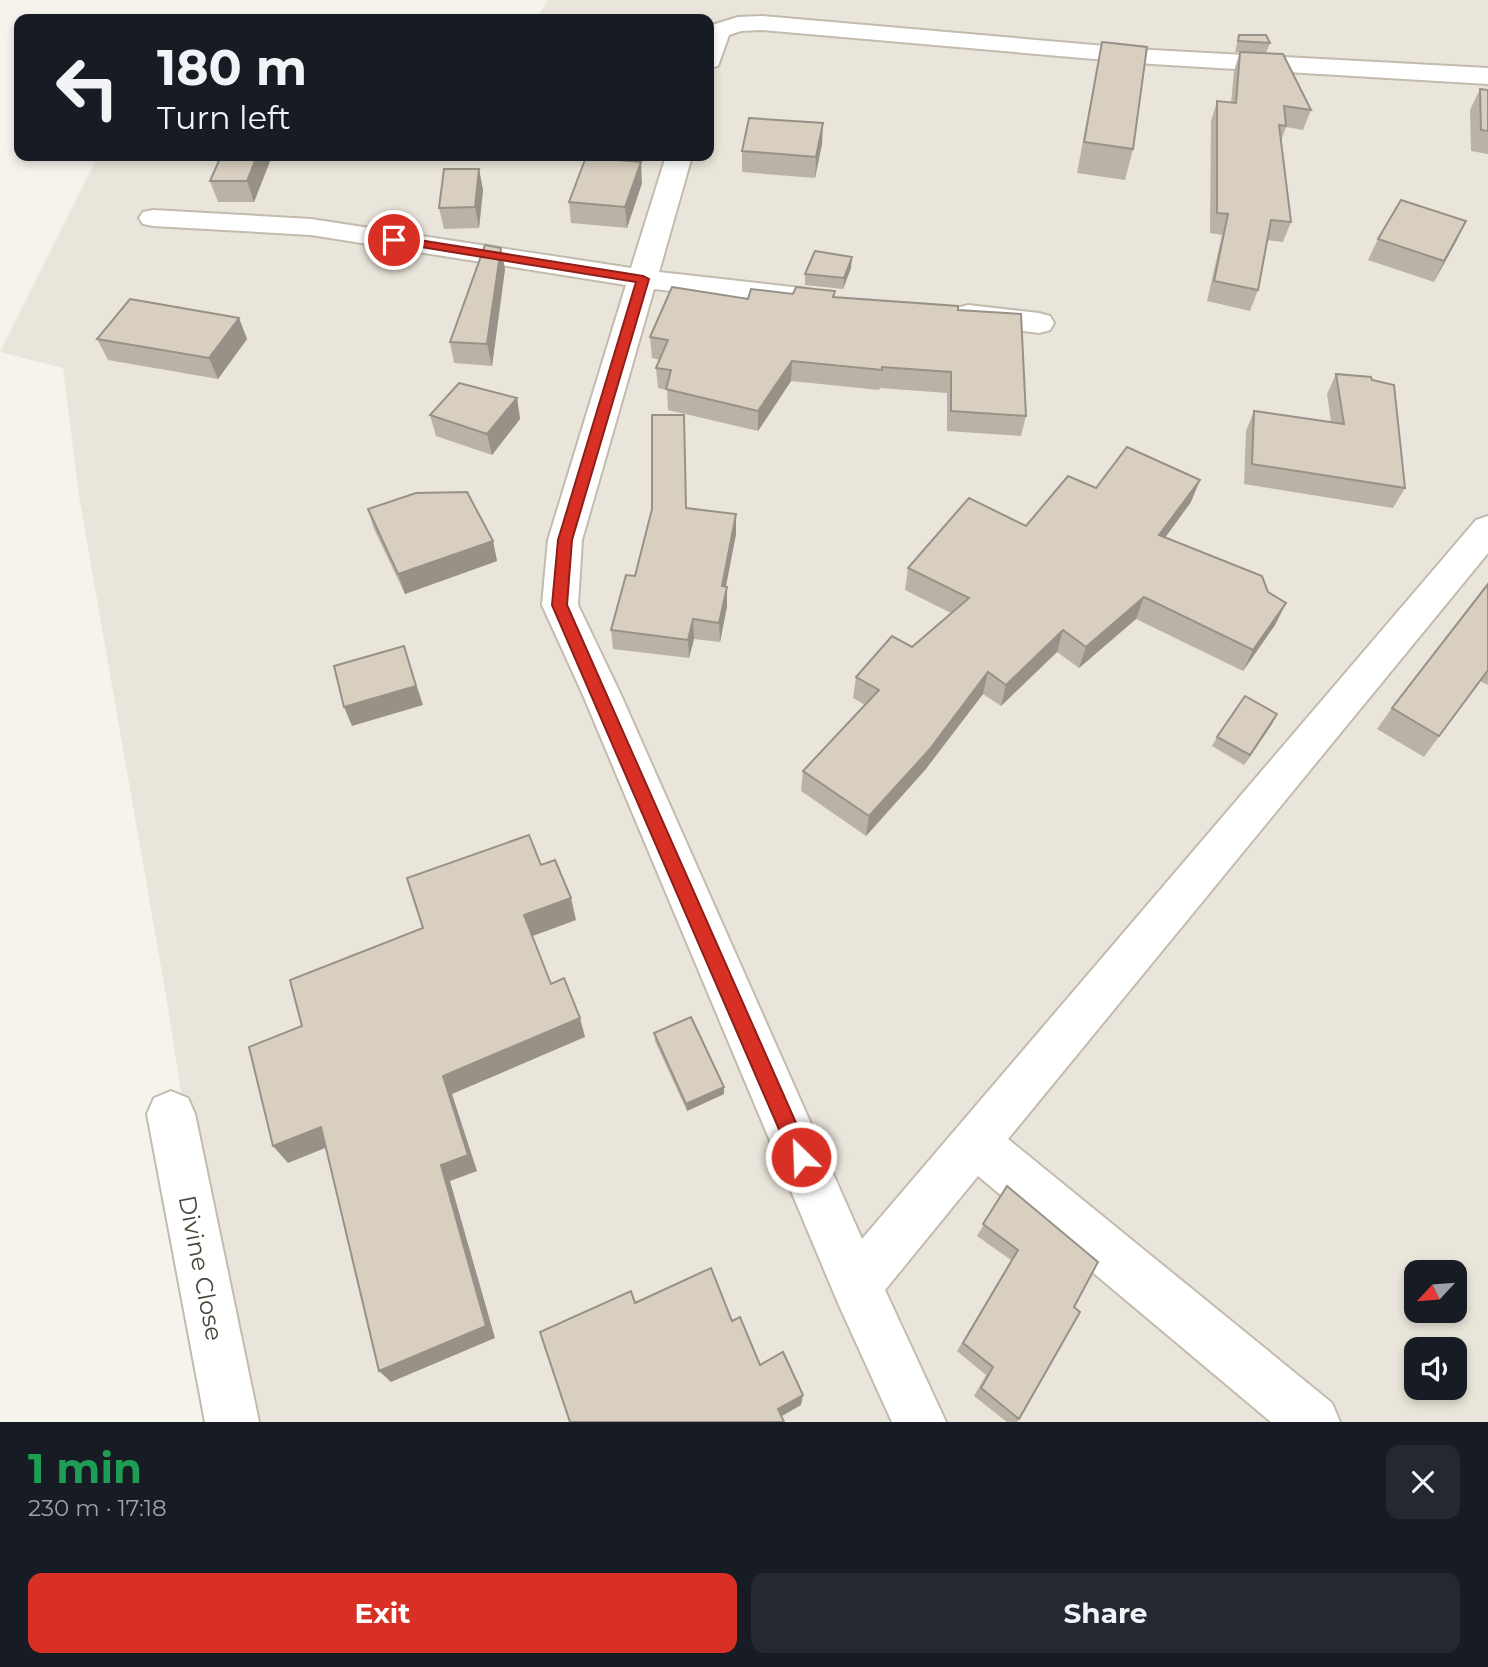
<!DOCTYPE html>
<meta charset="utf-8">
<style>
:root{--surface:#171b24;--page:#242831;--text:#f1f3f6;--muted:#9ea1a6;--accent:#d93025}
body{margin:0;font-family:Montserrat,sans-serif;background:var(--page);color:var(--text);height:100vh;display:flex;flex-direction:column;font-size:26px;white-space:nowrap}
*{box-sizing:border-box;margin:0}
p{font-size:23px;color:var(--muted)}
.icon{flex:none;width:38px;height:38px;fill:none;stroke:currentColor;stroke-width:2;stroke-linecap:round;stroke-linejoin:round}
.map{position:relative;height:1422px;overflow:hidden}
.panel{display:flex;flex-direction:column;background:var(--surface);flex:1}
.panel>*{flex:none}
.guide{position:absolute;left:14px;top:14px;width:700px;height:147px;border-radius:14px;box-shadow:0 4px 10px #0003;background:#171b24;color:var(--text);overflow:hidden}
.needle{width:46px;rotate:244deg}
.tools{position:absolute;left:1404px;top:1260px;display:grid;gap:14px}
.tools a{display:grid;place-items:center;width:63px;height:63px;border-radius:14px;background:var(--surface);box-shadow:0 4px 10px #0003;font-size:35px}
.pin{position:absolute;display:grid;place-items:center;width:60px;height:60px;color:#fff;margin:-30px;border:4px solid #fff;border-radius:50%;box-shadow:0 2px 7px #0007}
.me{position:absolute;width:77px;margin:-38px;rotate:336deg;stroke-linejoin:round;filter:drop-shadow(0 0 5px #0008)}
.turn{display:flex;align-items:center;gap:24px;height:147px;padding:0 28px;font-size:32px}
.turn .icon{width:91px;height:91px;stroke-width:2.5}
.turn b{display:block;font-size:49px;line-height:60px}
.round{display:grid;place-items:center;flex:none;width:74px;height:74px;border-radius:14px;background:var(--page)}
.overview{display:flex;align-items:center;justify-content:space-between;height:119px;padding:0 28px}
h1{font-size:42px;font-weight:700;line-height:52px;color:#1e9e55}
.action{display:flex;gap:14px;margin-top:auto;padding:14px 28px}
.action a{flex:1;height:80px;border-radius:14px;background:var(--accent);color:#fff;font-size:28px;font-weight:700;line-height:80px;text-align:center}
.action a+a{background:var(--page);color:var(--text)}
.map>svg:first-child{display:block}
</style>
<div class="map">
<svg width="1488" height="1422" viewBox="0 0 1488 1422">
<rect width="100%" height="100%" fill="#f6f3ec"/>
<path fill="#eae5da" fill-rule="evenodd" d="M548,0H1488V1422H231L168,1007L79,496L63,368L0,352L98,156H709V19H536ZM1416,1272H1454V1311H1416ZM1416,1349H1454V1388H1416Z"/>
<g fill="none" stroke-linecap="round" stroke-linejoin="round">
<g stroke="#c2bbae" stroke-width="4">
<g id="minor">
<path d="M762,16L1152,50L1488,68V84L1152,64L762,30L741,31L729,35L718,66L709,68V26L738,17Z"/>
<path d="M666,156H692L659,272L801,288L812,290L816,297L812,304L801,306L654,289L582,540L578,605L621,695L862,1239L1476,520L1488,516V553L1008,1139L1332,1403L1340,1422H1271L978,1176L885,1290L946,1422H892L838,1303L583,695L542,605L548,540L626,285L311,235L153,226L143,224L139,218L143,212L153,210L311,219L631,268Z"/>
<path d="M968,305L1039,313L1050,316L1054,323L1050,330L1039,333L957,322L953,315L957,308Z"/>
<path d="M171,1091L188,1098L195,1114L259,1422H205L147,1114L154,1098Z"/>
</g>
</g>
<use href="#minor" fill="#fff" fill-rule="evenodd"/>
</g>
<g fill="#bab2a6">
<path d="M1239,35L1270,43L1266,53L1311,110L1303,130L1286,127L1281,141L1291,222L1283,242L1267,240L1258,290L1250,311L1207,301L1222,235L1210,233L1211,121L1217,101L1231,103L1234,71L1240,52H1235Z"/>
<path d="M1102,42L1133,149L1125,180L1077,173L1096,72Z"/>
<path d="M1480,89L1488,90V154L1471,151L1470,110Z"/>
<path d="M822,144L815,178L742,172V151Z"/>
<path d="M272,156L254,202H218L210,181Z"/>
<path d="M479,169L483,190L479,228L444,229L439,208Z"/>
<path d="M642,183L627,228L571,223L569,202Z"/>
<path d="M1466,221L1434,282L1368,260L1378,239Z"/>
<path d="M851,268L843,289L805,285V274Z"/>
<path d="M505,269L492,366L454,363L450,342Z"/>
<path d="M835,291V297L958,310L1026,416L1021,436L947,431V393L880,388L879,390L791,381L758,431L668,410L667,390L658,388L656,368L660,360L652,358L650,337L748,299Z"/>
<path d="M239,318L247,339L218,379L108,360L97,339Z"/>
<path d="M1336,374L1405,488L1393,508L1244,484L1246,431L1254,411L1331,422L1327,394Z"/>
<path d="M517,398L520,419L492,455L436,436L430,415Z"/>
<path d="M1096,488L1191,502L1165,537L1268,592L1286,603L1275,625L1243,671L1136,619L1079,668L1057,652L1001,706L983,694L925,770L866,836L801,791L803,771L865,705L853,698L856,677L912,647L951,613L905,590L908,568L1026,526Z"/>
<path d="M687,508L736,534L726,587L727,606L720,642L694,639L689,658L613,649L611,630L635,576Z"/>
<path d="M368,509L493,541L497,561L405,594L374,529Z"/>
<path d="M1488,584V685L1480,681L1424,757L1377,729L1392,708Z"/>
<path d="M1272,724L1244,765L1212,746L1217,737Z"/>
<path d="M654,1033L724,1094L687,1111L655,1041Z"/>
<path d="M1007,1186L1074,1307L1019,1419L1017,1422H1007L974,1396L986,1375L957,1351L1011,1260L977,1236Z"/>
</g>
<g fill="#979187">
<path d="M823,123L822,144L815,178L816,157Z"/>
<path d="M257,156H272L254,202L247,181Z"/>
<path d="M641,162L642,183L627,228L625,207Z"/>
<path d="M479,169L483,190L479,228L475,207Z"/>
<path d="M1466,221L1456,242L1434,282L1444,261Z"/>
<path d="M501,248L505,269L492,366L487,344Z"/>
<path d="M852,257L851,268L843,289L844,278Z"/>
<path d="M239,318L247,339L218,379L209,358Z"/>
<path d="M792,361L791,381L758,431V411Z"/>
<path d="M517,398L520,419L492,455L487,434Z"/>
<path d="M1200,480L1191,502L1151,557L1159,535Z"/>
<path d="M736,514V534L722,605V586Z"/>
<path d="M493,541L497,561L405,594L398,574Z"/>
<path d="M727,587V606L720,642L719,623Z"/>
<path d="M1144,597L1136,619L1079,668L1086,647Z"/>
<path d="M1286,603L1275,625L1243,671L1253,650Z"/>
<path d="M693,619L694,639L689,658L688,640Z"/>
<path d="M1063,630L1057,652L1001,706L1006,685Z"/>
<path d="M404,646L423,705L352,726L344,707Z"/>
<path d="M988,672L983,694L925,770L866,836L869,816Z"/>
<path d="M1277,714L1272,724L1244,765L1250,755Z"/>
<path d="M571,898L576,920L530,937L524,915Z"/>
<path d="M580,1018L585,1037L452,1094L477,1171L450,1181L495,1338L391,1382L379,1371L441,1165L443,1076Z"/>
<path d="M724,1087V1094L687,1111L686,1104Z"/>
<path d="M321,1127L335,1144L288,1163L273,1146Z"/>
<path d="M803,1395L801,1405L777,1419L778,1409Z"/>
</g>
<g fill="#d8cfc1" stroke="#979187" stroke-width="2">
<path d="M1239,35H1266L1270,43L1238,41Z"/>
<path d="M1102,42L1147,47L1133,149L1084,142Z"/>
<path d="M1240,52L1283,54L1311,110L1284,106L1286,126L1279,125L1291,222L1271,220L1258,290L1214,281L1228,214L1217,213V101L1236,103Z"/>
<path d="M1480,89L1488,90V131L1481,130Z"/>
<path d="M749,118L823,123L816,157L742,151Z"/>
<path d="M221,156H257L247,181H210Z"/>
<path d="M586,157L641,162L625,207L569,202Z"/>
<path d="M444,169H479L475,207L439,208Z"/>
<path d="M1401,200L1466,221L1444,261L1378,239Z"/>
<path d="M485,245L501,248L487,344L450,342Z"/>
<path d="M815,251L852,257L844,278L805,274Z"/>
<path d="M672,287L748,299L751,289L793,294L796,287L835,291L833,297L958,306V310L1021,314L1026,416L951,411V372L882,367V370L792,361L758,411L666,389L671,370L656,368L668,340L650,337Z"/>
<path d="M130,299L239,318L209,358L97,339Z"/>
<path d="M1336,374L1371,377L1372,380L1394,385L1405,488L1252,464L1254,411L1344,424Z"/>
<path d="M459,383L517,398L487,434L430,415Z"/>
<path d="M652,415H684L686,508L736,514L722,586L727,587L719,623L693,619L688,640L611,630L626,575L635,576L652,509Z"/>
<path d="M1127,447L1200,480L1159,535L1262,576L1268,592L1286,603L1253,650L1144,597L1086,647L1063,630L1006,685L988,672L929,750L869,816L803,771L879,690L856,677L892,636L912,647L969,598L908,568L969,498L1026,526L1068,476L1096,488Z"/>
<path d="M467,492L493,541L398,574L368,509L416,493Z"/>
<path d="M1488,584V670L1439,736L1392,708Z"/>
<path d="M404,646L416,686L344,707L334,666Z"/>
<path d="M1245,696L1277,714L1250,755L1217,737Z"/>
<path d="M529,835L541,865L555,860L571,898L524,915L551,984L564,978L580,1018L443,1076L468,1155L441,1165L486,1326L379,1371L321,1127L273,1146L249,1047L302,1026L290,980L423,928L407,878Z"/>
<path d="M691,1017L724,1087L686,1104L654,1033Z"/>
<path d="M1007,1186L1098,1262L1074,1307L1080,1312L1019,1419L981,1388L993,1367L963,1343L1018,1250L983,1224Z"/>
<path d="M711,1268L732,1321L740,1317L760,1365L783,1352L803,1395L778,1409L784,1422H570L540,1332L631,1291L635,1303Z"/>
</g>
<path fill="#d93025" stroke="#8d1f18" stroke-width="2" d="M394,236L643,276L649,279L572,540L567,605L808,1150L811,1157L808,1164L801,1167L794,1164L552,605L558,540L636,282L390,242V237Z"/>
<g text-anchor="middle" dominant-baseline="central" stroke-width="7" stroke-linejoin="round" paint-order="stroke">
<g font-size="24" fill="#4b4439" stroke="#fff">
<text transform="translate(201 1268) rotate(79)">Divine Close</text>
</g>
</g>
</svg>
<div class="tools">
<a><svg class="needle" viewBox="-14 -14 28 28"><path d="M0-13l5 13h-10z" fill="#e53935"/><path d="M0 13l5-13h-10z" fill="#9ea1a6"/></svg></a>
<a><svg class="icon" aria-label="sound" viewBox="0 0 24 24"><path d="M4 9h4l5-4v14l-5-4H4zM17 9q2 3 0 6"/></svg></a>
</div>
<div class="pin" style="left:394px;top:240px;background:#d93025"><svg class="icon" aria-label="arrive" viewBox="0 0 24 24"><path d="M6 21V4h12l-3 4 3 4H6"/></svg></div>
<svg class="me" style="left:801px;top:1157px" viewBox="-20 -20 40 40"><circle r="17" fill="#d93025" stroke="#fff" stroke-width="3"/><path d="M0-11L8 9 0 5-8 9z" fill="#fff"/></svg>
<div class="guide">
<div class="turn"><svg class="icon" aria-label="left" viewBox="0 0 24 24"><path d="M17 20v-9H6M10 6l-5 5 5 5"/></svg><div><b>180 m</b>Turn left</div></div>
</div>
</div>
<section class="panel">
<div class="overview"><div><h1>1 min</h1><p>230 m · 17:18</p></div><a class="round"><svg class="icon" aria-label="close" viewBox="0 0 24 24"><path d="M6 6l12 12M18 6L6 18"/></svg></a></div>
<div class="action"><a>Exit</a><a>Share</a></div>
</section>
